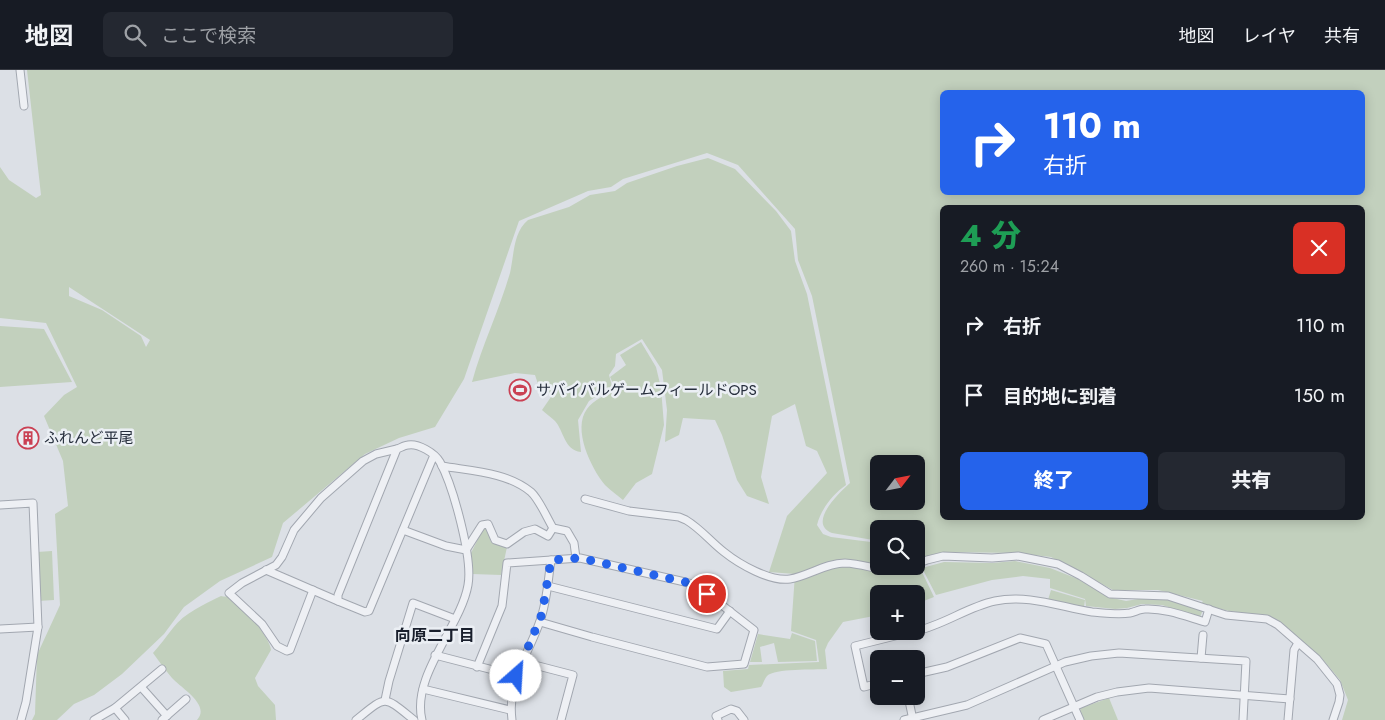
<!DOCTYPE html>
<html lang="ja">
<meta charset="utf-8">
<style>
:root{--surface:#171b24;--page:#242831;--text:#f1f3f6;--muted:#9ea1a6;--line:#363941;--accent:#2563eb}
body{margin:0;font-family:Jost,"Noto Sans JP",sans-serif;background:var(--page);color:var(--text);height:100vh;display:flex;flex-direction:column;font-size:19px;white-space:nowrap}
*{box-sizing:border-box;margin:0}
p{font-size:16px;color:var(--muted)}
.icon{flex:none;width:28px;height:28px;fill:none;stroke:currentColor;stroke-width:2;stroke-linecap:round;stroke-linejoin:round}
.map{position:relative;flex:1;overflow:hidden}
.panel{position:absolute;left:940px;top:135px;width:425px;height:315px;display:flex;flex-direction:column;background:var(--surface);border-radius:8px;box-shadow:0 2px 12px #0003}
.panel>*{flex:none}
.top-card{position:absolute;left:940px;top:20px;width:425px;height:105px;border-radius:8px;box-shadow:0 2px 12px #0003;background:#2563eb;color:#fff;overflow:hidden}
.needle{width:32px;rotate:58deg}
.tools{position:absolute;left:870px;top:385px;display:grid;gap:10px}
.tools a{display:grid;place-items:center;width:55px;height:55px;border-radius:8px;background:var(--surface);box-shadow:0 2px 12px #0003;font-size:25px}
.pin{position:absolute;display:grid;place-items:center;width:42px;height:42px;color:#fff;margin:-21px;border:2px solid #fff;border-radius:50%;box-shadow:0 1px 5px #0007}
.me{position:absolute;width:55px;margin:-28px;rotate:26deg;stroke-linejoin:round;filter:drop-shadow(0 0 4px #0008)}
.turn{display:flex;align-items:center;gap:18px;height:105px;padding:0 20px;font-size:22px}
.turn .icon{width:65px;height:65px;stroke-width:2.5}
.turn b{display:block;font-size:35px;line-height:42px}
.round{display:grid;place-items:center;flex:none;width:52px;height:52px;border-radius:8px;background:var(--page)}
.overview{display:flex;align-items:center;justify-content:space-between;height:85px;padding:0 20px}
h1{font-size:30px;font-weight:800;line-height:38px;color:#1e9e55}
.action{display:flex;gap:10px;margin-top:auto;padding:10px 20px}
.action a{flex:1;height:58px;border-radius:8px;background:var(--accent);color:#fff;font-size:20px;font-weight:800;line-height:58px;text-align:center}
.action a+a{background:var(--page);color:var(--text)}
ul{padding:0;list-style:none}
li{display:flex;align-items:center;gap:15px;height:70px;padding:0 20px}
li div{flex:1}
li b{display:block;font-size:19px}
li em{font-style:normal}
header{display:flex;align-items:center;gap:30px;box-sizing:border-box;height:70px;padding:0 25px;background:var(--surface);border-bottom:1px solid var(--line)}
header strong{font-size:24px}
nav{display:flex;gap:28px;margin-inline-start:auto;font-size:18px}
.search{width:350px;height:45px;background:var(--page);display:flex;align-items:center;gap:12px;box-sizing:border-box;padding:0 18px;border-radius:8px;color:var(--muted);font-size:19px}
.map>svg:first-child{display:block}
</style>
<header>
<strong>地図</strong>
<div class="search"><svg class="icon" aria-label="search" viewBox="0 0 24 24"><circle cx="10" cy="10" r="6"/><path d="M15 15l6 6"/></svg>ここで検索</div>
<nav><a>地図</a><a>レイヤ</a><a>共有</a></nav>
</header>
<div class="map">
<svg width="1385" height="650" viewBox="0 0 1385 650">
<rect width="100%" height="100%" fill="#dce0e6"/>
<g fill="#c2d0bd" fill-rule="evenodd">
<path d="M27,0H1385V650H1342L1348,630L1340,610L1324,591L1288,561L1278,550L1259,545L1229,541L1205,535L1200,547L1162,535L1142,534L1127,538L1115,539L1086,536L1085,529L1050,518V509L1023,506L992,510L936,525L922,498L944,492L992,493L1015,491L1050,498L1078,509L1108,527L1126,531L1144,528L1167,530L1198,537L1203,531L1158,520H1113L1051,487L1017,483L943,482L916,489V459H879V471L832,463C807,453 839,423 850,413L812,226L798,190L795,159L738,95L707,83L623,109L611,117L588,121L519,151L464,309L435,357L399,368L365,384L283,453L272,487L220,511L184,537L164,564L122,604L94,625L74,634L57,650H32L35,644L37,585L60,535L55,444L68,436L63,391L44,346L64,325L77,317L46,253L0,248V97L9,110L36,128L41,125ZM942,22H1362V122H942ZM942,138H1362V448H942ZM69,217L150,270L146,277L141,266L102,240L69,226ZM879,394H916V431H879Z"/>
<path d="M708,88L735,99L776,141L791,161L795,191L807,224L846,415C833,424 821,439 817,455L823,464L831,467L879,473V496H891L894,503L921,500L934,527L916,534V524H879V545L843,552L828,573L825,580L827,599C814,600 775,598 767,606C765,608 763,614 761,617L731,622L724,617L723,601L748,599L749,595L819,592L816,570L791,561L795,504L769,502L787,446L827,403L817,381L806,376L795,334L772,346L761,407L769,434L747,426L737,410L722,365L715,350L683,348L679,365L665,372L667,340L662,300L642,269L616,284L615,296L609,305L612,316L589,331L578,350L581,382C564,380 564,361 555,351C551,347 546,344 542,340L553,324L539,317L535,305L515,303L472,312C482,275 499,241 510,203C514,186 513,162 528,150L569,137L590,125L615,121L627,113L677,96Z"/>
<path d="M0,256L44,259L72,312L0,317Z"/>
<path d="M641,272L656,297L661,318L664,355L652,404L636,413L623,430C617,425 610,420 605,415C591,398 572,359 587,339C593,330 608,324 616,319L610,307L626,295L620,285Z"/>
<path d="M483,459H487L491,472L507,477L501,505L472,504L471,483Z"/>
<path d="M52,481L54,530L38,531L37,482Z"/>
<path d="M1051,520L1085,530L1084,537L1048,530Z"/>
<path d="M221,526C224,527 227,526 229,527C241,533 270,567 271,580L255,608L258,616L275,635L276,650H197C211,635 181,618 172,608C165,600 159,591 153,583C160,575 166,567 173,558C184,543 205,534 221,526Z"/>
<path d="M792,563L815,571L817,591L778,592L774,573L760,577L762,592H750L758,564L790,569Z"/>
<path d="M1109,628L1118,650H1084L1080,640L1081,638Z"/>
</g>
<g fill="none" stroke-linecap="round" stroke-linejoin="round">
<g stroke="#a2a7b0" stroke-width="9">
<g id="street">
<path d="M20,0L24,36"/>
<path d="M442,396C471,401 507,402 531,422C539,429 547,448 553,458L567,461L574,473L576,488"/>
<path d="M585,429L629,441L679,447L686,450C701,459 711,472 724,482C739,494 770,512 790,509C808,506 826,493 845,493C871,494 887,507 912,496"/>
<path d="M0,435L33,433L38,557L26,632L21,650"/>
<path d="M403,460L446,476L466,480L482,455L488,454L495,470L507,474L524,462L535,459L548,466L553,458"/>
<path d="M916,494L927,490L943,486L992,488L1018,486L1058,494L1081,506L1110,524L1168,526L1226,545L1267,549L1278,555L1317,589L1337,614L1340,625L1339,632L1333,650"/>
<path d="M266,500L338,531"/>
<path d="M548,516L717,559L730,541"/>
<path d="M313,520L290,580L287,581L277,576L262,554L229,523L242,513L276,495L282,487L294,460L321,428L363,391L376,384L397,379"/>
<path d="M0,559L38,557"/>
<path d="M916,561C944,555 967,537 995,531C1028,524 1060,537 1092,542C1105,543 1118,545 1130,543C1135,542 1140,539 1145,539C1165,538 1185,546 1205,552L1209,539"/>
<path d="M435,585L516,606"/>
<path d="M1201,588L1203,565"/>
<path d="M523,592L573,605L561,650"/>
<path d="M477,597L502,536L507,493L580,488L685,512L696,515L754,560L744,594L707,597L592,567L540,552"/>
<path d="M916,604L947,597L1020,568L1046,574L1080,650"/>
<path d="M879,613L864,617L855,576L915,561"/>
<path d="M142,618L167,646"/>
<path d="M423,619L510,640"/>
<path d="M908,626L913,650"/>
<path d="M385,630L389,611L413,533L455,549"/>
<path d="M115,638L125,650"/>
<path d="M94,650L115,638L162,599"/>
<path d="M162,650L186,629"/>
<path d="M356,650C387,625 383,625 414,650"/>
<path d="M422,650C411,606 461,556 468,515C473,488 453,416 440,392C435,383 418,373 408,375C405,375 400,378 397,379L338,525V531L365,542L369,541L434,385"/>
<path d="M512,650C507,610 528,586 540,551C547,532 548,510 551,490"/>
<path d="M718,650L716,646L731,639L737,641L744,650"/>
<path d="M904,650L967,635L1065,592L1091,586L1119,583L1246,591L1243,650"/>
<path d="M1043,650L1097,627L1117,622L1149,618L1290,629"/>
<path d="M1288,650L1294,580L1298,573"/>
</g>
</g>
<use href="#street" stroke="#eef0f4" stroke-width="7"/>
</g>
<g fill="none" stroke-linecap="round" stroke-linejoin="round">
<path stroke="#2563eb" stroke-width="9" stroke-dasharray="0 16.2" d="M516,606L542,544L551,490L580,488L685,512L696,515L707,524"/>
</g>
<defs>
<g id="stadium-ring" transform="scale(1.125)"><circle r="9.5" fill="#ebeff4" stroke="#ca4154" stroke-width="1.5"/><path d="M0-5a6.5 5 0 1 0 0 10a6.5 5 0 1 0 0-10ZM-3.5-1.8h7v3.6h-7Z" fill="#ca4154"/></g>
<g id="building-ring" transform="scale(1.125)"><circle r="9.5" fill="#ebeff4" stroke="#ca4154" stroke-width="1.5"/><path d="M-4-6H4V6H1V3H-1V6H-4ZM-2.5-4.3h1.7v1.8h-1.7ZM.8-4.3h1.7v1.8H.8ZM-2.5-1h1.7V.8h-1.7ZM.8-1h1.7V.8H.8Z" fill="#ca4154"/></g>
</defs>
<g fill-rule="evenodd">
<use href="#stadium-ring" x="520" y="320"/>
<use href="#building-ring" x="28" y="368"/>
</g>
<g text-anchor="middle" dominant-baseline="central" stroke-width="5" stroke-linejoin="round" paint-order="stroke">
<g font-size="15" fill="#262e3c" stroke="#ebeff4" text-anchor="start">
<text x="536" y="320">サバイバルゲームフィールドOPS</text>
<text x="44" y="368">ふれんど平尾</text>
</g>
<g font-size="16" font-weight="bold" fill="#191f2c" stroke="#ebeff4">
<text x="435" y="565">向原二丁目</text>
</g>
</g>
</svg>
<div class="tools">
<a><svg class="needle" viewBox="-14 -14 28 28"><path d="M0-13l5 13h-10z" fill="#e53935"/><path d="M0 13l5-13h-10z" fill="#9ea1a6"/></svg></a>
<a><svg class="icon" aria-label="search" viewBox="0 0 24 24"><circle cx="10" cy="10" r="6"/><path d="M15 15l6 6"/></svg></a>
<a>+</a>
<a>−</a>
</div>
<div class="pin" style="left:707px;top:524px;background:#d93025"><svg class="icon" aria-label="arrive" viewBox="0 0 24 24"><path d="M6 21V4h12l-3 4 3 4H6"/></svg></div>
<svg class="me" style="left:516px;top:606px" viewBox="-20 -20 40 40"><circle r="19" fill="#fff"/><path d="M0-13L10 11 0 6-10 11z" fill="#2563eb"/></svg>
<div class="top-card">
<div class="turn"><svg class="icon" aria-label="right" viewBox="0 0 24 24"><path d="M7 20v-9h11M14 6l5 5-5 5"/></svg><div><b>110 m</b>右折</div></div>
</div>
<section class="panel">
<div class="overview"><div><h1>4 分</h1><p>260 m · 15:24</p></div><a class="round" style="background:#d93025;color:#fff"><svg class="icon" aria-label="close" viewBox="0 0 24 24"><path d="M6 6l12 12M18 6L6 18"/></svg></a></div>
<ul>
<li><svg class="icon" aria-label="right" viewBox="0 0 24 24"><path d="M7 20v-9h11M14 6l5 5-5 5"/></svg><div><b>右折</b></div><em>110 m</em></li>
<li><svg class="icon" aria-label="arrive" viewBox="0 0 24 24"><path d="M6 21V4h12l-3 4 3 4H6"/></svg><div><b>目的地に到着</b></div><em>150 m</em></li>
</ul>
<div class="action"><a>終了</a><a>共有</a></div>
</section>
</div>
